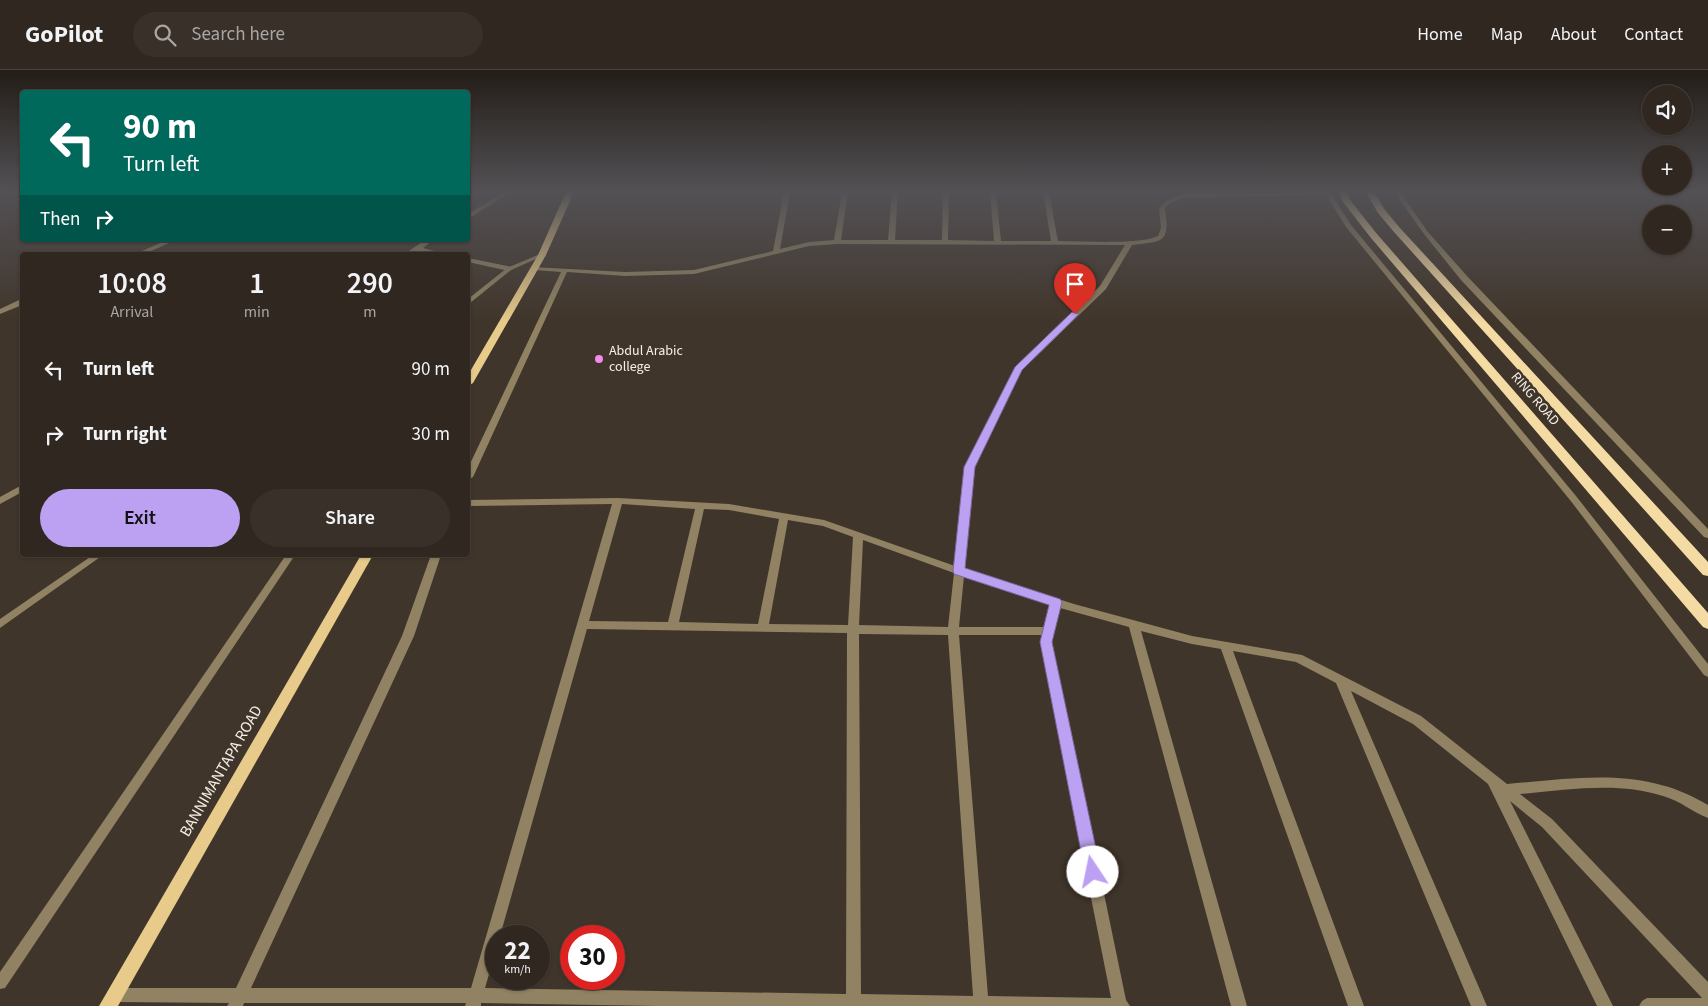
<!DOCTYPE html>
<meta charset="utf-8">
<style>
:root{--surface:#302820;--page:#383029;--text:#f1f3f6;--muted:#a8a6a5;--line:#4b443e;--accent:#bca0f2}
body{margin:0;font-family:"Source Sans 3",sans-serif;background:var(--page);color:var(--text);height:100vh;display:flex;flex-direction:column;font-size:19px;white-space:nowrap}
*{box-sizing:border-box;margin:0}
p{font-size:16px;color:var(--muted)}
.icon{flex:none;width:28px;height:28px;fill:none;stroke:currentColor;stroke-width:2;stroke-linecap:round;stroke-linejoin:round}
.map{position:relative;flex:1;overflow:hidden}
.sheet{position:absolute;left:20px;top:182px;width:450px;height:305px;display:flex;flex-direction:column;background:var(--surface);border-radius:5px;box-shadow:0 1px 4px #0004,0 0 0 1px var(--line)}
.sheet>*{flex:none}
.top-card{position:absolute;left:20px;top:20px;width:450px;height:152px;border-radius:5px;box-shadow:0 1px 4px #0004,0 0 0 1px var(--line);background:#00695c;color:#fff;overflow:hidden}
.buttons{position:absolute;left:1642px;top:15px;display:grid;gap:10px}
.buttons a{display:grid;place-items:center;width:50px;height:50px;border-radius:50%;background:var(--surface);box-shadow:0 1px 4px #0004,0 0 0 1px var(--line);font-size:25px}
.speed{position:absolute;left:485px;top:855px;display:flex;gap:10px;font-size:25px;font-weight:700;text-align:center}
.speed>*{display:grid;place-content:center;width:65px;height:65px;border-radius:50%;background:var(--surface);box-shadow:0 1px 4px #0004,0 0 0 1px var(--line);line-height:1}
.speed small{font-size:12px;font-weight:400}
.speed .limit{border:8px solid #d22;background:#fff;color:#111}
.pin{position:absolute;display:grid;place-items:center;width:42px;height:42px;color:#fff;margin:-51px -21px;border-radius:50% 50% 50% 0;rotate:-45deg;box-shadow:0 0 5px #0007}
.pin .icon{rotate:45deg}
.me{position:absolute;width:55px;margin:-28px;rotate:349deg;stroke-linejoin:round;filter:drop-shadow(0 0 4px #0008)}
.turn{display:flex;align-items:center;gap:18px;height:105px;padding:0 20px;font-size:22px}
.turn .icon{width:65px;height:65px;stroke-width:2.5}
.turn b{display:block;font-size:35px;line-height:42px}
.then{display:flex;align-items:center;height:48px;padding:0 20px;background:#0003;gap:10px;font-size:19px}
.eta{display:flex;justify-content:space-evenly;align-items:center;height:85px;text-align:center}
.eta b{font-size:30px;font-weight:600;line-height:35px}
.cta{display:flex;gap:10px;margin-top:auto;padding:10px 20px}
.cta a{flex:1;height:58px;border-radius:30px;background:var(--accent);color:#111;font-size:20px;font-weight:600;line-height:58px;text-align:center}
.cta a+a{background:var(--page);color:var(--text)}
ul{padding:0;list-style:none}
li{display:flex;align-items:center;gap:15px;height:65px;padding:0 20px}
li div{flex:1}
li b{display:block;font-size:19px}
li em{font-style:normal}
header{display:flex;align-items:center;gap:30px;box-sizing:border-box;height:70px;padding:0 25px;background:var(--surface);border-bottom:1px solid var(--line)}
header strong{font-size:24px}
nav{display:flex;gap:28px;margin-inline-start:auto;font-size:18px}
.search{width:350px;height:45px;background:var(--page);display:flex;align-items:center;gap:12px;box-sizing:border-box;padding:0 18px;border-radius:28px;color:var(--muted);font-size:19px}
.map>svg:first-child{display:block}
</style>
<header>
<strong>GoPilot</strong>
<div class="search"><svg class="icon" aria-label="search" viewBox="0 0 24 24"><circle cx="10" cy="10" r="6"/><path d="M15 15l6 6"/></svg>Search here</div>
<nav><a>Home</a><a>Map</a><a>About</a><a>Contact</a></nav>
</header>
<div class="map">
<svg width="1708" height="936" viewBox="0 0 1708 936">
<rect width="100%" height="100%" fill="#40352a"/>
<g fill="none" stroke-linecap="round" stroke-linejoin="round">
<g fill="#908263" fill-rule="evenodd">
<path d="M540,184L545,185L511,200L470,233L468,234V229L507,198Z"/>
<path d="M93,485H103L0,558V549Z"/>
<path d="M286,485H295L5,918L0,919V902Z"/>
</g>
<g fill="#908263" fill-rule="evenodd">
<path d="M504,122H511L468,149V144Z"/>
<path d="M784,122H790L780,179L809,172L834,170L842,122H848L841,170H888L892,122H898L895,170H942L943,122H949L948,170L994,171L990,122H996L1001,171H1051L1043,122H1049L1058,171C1080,171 1140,175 1158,166L1161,158L1159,138L1165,132L1182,124L1330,122V124L1328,125L1183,128L1169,134L1165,138C1170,173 1164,171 1132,175L1106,219L1022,300L975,397L965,499L1074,534L1192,566L1302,585L1421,646L1507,714C1579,708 1644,696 1708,735V748C1692,742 1681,731 1663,726C1618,711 1566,720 1520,724L1552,749L1708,912V936H1639L1642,931L1647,928H1702L1542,757L1510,731L1613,936H1597L1488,714L1413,654L1351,621L1487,936H1471L1336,613L1296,592L1233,581L1364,936H1348L1221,579L1192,574L1141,561L1247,936H1231L1129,557L1060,538L1052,572L1126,930L1130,936H657L481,933V936H465L466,933H244L243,936H227L229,933L114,932L109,930L107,925L109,920L114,918H236L402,566L431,485H441L414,566L251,918H471L612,434L468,436V430L618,428L729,434L824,450L955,496L965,397L1014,299L1100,216L1125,175L837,174L809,176L694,204L625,206L567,202L473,407L468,410V398L561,202L534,200L532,199V197L625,202L694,200L773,181ZM622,434L695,439L668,552L589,551ZM704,439L729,440L779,449L758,554L679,552ZM788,450L823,456L853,467L848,555L769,554ZM863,470L954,503L948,557L859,555ZM964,506L1050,535L1044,557H959ZM587,559L847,563L846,924L485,918L496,880V866H500ZM859,564L948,565L973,926L861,924ZM959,565H1042L1040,572L1111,928L988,926Z"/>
<path d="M425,170H433L423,178L449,185H437L418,181L411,185H403Z"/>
<path d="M468,188L512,197L513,199L509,201L468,192Z"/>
<path d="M22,415V422L0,434V427Z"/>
</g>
<g fill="#908263" fill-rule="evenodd">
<path d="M1324,122H1330L1351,155L1576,426L1708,594V607L1704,605L1570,430L1346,157Z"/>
<path d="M1394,122H1400L1428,162L1467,206L1708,459V468L1704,467L1461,210L1424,164Z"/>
<path d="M167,170H176L142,185H133Z"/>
<path d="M19,230H22V235L0,244V239Z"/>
</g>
<g fill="#e8cb8a" fill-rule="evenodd">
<path d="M566,122H574L546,185L473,313L468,316V305L538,185Z"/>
<path d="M361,485H373L118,936H99Z"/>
</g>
<g fill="#f4daa3" fill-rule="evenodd">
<path d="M1339,122H1347L1350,130L1377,164L1708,543V559L1703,557L1371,168L1343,132Z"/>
<path d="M1366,122H1374L1385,140L1400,158L1708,492V506L1703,505L1394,162L1378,143Z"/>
</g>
</g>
<linearGradient id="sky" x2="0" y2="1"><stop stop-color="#231d17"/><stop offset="0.48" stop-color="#535155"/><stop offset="1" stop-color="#535155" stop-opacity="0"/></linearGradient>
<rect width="1708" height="253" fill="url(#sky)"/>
<path fill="#bca0f2" stroke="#7a689d" d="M1072,242L1079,244L1022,300L975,397L965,498L1060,529L1062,532L1052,572L1101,802L1098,807L1093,809L1087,807L1085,802L1040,572L1049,535L954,504L953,501L964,397L1015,297Z"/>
<circle fill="#f389f1" stroke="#40352a" stroke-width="2" cx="599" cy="289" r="5"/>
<g text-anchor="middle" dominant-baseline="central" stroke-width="5" stroke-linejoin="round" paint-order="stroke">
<g font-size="14" fill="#f5eee7" stroke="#40352a" text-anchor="start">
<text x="609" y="281">Abdul Arabic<tspan x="609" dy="16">college</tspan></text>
</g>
<g font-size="14" fill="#f5eee7" stroke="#40352a">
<text transform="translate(1535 329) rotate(49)">RING ROAD</text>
</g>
<g font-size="16" fill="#f5eee7" stroke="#40352a">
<text transform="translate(221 701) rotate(-60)">BANNIMANTAPA ROAD</text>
</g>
</g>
</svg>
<div class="buttons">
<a><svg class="icon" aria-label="sound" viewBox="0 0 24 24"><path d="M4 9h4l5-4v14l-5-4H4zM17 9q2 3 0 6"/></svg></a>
<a>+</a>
<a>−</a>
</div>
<div class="speed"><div>22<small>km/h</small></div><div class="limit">30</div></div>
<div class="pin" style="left:1075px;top:244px;background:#d93025"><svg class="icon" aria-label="arrive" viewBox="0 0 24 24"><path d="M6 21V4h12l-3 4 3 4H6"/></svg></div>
<svg class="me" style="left:1093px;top:802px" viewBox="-20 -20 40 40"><circle r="19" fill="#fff"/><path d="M0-13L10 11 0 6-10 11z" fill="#bca0f2"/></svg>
<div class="top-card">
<div class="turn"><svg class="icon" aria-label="left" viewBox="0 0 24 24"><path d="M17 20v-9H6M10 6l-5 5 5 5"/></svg><div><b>90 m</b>Turn left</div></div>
<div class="then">Then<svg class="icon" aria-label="right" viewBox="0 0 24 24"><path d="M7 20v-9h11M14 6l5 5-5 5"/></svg></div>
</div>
<section class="sheet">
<div class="eta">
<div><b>10:08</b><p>Arrival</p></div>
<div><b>1</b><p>min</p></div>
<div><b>290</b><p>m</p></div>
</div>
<ul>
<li><svg class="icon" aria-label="left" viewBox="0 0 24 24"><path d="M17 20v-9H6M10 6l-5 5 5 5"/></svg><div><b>Turn left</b></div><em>90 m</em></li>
<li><svg class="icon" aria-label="right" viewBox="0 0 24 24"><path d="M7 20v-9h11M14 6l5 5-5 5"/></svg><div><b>Turn right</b></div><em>30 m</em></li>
</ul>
<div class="cta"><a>Exit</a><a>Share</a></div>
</section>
</div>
